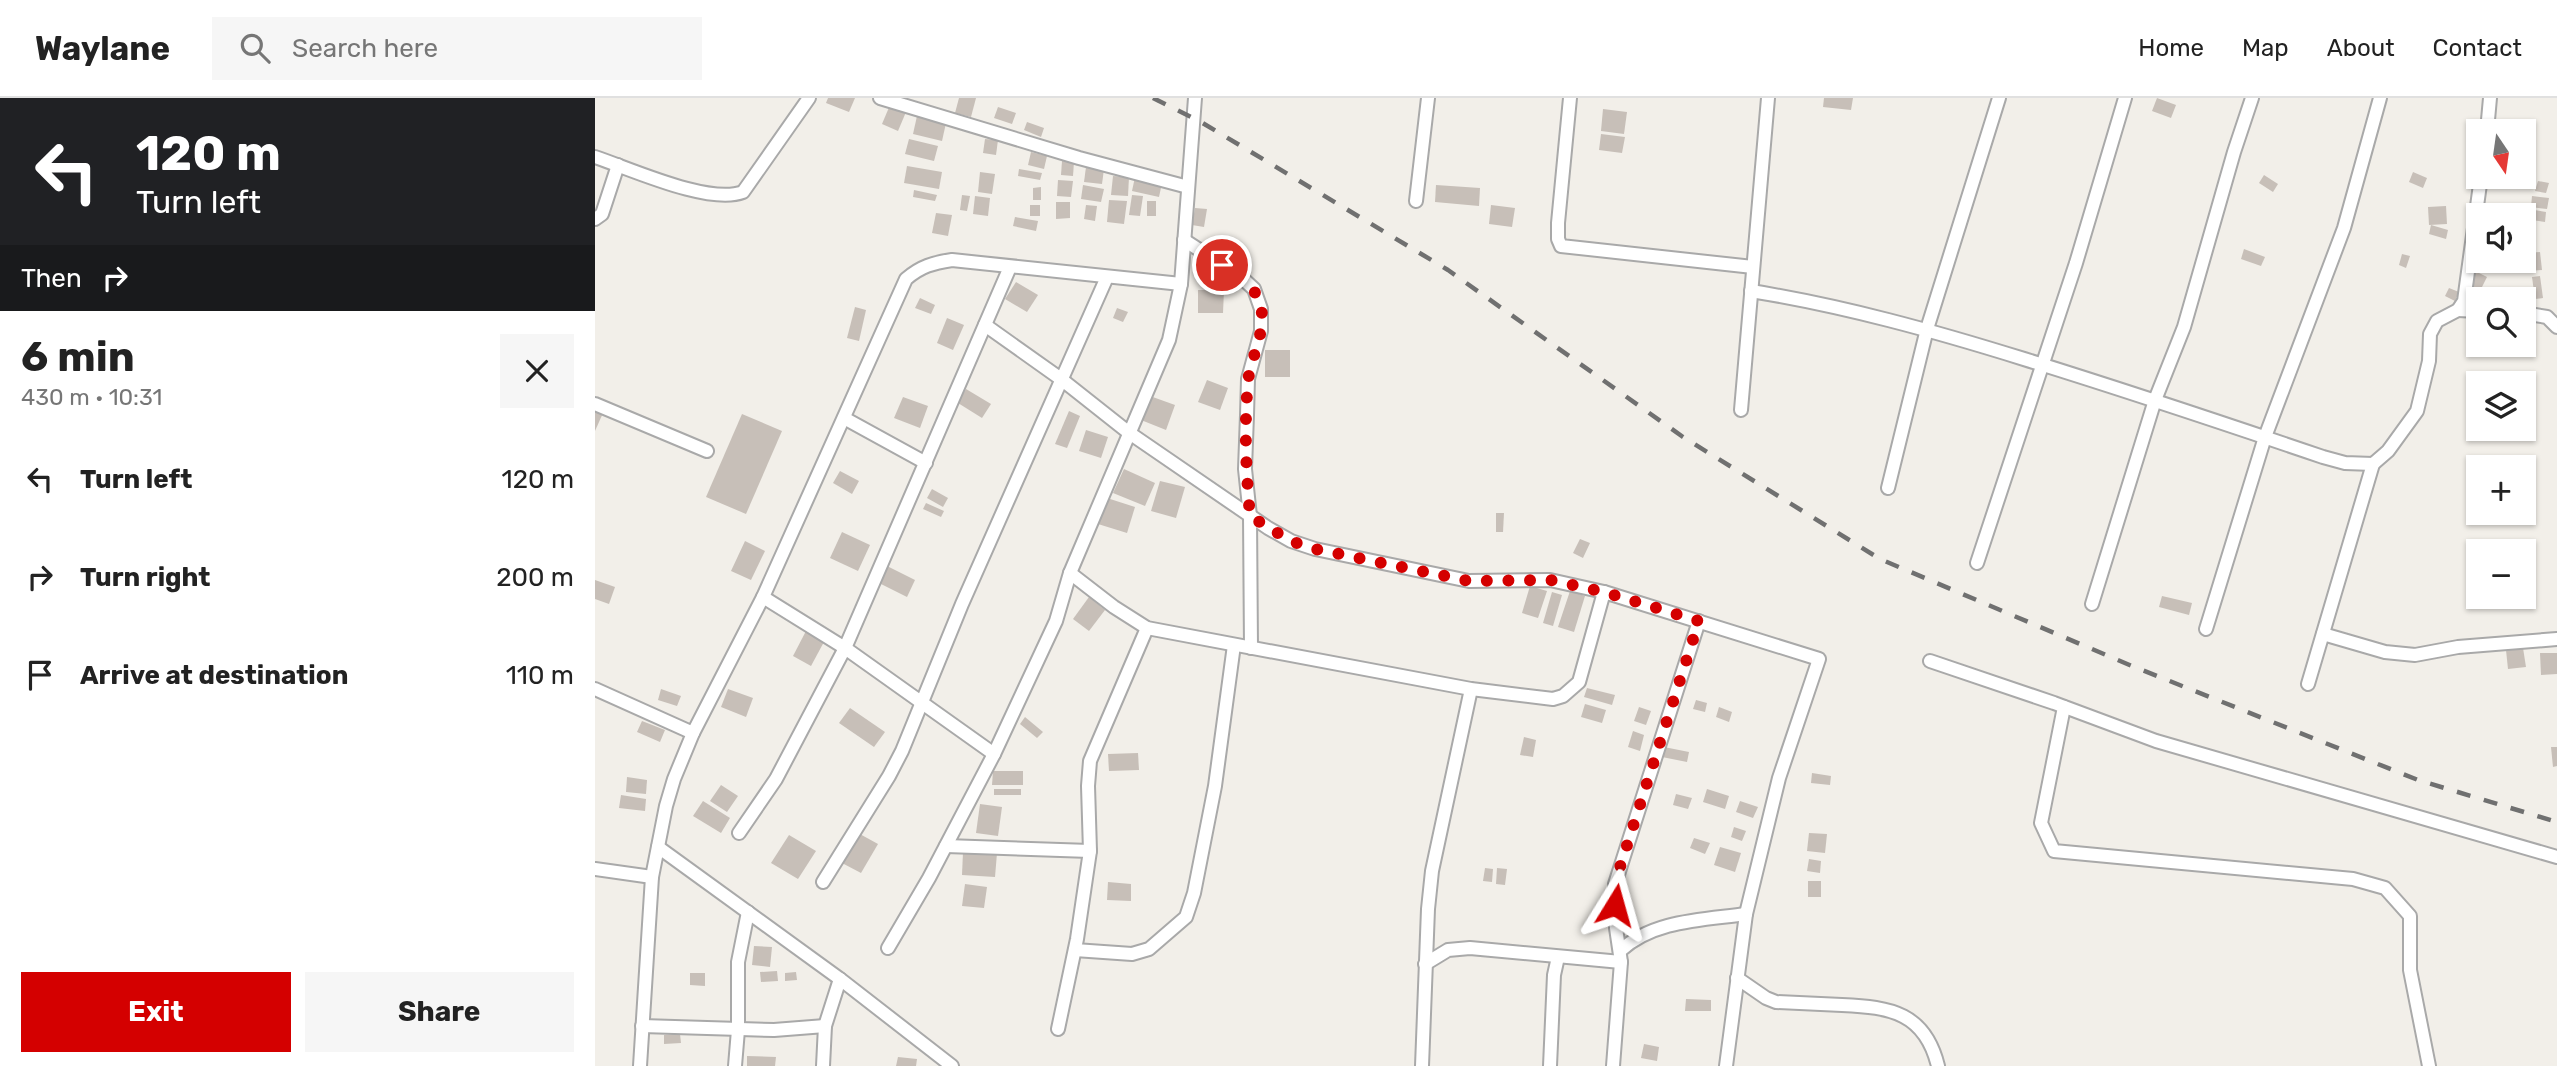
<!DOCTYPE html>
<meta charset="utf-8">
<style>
:root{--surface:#fff;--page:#f6f6f6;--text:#222;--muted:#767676;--line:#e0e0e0;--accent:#d40000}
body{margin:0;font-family:Rubik,sans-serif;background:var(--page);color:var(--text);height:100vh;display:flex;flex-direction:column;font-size:26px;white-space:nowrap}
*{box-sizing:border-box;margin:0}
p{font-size:23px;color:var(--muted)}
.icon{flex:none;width:38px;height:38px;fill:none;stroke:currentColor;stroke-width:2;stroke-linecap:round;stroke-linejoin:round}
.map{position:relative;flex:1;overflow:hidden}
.details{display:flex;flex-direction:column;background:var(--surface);width:595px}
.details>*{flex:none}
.guide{background:#202124;color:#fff;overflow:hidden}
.needle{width:46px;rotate:167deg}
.fabs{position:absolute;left:1871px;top:21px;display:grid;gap:14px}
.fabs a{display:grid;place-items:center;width:70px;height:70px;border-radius:0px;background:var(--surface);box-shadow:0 2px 5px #0004;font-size:35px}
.pin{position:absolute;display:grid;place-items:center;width:60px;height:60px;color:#fff;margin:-30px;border:4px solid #fff;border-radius:50%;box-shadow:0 2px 7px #0007}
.me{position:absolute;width:77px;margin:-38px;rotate:8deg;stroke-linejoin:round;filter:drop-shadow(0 0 5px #0008)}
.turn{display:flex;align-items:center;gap:24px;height:147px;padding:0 21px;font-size:32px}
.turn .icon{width:91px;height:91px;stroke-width:2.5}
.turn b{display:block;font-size:49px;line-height:60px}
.then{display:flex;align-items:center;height:66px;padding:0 21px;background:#0003;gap:14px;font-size:26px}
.round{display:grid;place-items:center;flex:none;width:74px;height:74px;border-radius:0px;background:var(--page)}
.head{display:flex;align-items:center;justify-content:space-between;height:119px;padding:0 21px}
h1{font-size:42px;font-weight:700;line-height:52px}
.button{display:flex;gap:14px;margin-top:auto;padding:14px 21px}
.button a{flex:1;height:80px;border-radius:0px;background:var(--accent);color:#fff;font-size:28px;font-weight:700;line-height:80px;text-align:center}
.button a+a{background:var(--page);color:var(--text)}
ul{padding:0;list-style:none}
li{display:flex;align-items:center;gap:21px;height:98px;padding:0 21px}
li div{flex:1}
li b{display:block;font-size:26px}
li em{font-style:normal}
header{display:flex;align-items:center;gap:42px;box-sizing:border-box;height:98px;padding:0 35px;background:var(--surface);border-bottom:2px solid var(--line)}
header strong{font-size:33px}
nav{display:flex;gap:38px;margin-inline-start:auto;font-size:24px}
.search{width:490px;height:63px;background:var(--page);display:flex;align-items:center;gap:18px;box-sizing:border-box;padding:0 24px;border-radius:0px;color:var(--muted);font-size:26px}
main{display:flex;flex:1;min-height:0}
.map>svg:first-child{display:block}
</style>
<header>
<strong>Waylane</strong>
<div class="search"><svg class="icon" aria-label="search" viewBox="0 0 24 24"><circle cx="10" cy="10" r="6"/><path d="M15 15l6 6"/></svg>Search here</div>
<nav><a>Home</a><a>Map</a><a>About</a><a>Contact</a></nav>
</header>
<main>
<section class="details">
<div class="guide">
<div class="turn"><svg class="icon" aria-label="left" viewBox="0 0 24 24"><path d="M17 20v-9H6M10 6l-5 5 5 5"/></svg><div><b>120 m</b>Turn left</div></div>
<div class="then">Then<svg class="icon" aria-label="right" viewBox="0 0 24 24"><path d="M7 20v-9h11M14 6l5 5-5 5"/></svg></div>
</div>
<div class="head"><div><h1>6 min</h1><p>430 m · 10:31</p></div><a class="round"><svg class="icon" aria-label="close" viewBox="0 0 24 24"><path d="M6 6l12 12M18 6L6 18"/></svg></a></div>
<ul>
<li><svg class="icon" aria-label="left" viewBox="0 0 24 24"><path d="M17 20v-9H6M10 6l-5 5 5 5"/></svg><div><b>Turn left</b></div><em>120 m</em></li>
<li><svg class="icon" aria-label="right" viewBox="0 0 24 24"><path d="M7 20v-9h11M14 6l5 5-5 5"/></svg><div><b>Turn right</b></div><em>200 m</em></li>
<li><svg class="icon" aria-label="arrive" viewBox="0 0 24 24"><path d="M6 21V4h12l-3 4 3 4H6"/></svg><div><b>Arrive at destination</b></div><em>110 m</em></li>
</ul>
<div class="button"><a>Exit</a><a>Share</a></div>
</section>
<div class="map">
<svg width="1962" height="968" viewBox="0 0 1962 968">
<rect width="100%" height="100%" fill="#f2efe9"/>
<g fill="#c7bfb8">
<path d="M233,0H260L254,14L231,5Z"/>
<path d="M364,0H381L376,19L360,15Z"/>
<path d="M1229,0H1258L1256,12L1228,9Z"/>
<path d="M1562,0L1581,7L1576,20L1557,13Z"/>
<path d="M295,7L311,14L303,33L287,26Z"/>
<path d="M403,9L421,15L417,26L399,20Z"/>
<path d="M1008,11L1032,14L1029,36L1006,33Z"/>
<path d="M322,18L351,25L347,43L318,36Z"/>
<path d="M432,24L449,30L446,39L429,32Z"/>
<path d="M1006,36L1030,39L1027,55L1004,52Z"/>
<path d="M314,41L343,48L339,63L310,56Z"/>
<path d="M390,41L403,42L401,57L388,55Z"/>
<path d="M436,54L452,58L449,71L433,67Z"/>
<path d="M467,63L479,64L478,78L466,77Z"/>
<path d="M312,68L347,74L344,91L309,85Z"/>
<path d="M491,69L509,71L507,86L489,84Z"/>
<path d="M424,71L447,75L445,82L423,78Z"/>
<path d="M385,74L400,76L397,96L383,94Z"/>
<path d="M1818,74L1832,80L1828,90L1814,84Z"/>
<path d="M1669,77L1683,86L1678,94L1664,85Z"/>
<path d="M518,78L534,79L533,98L516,97Z"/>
<path d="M540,79L567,85L564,99L537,93Z"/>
<path d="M463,82L478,83L476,99L462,98Z"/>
<path d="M1943,83L1954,85L1951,95L1940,93Z"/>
<path d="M488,87L509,91L506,104L486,101Z"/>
<path d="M841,87L885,90L884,108L840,104Z"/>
<path d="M446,89V102H438V90Z"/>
<path d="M319,92L342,97L340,103L318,99Z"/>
<path d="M367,97L375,98L372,113L365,112Z"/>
<path d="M537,97L548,98L545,118L534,117Z"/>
<path d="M380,98L395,100L393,118L378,116Z"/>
<path d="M1937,98L1954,100L1952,111L1936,109Z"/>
<path d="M514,102L532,103L529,126L512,124Z"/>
<rect x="552" y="103" width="9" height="15"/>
<path d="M461,104H475V120L461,121Z"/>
<rect x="435" y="107" width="10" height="11"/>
<path d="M491,107L502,108L500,123L489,121Z"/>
<path d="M896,107L920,110L917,129L894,126Z"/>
<path d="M1851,108L1852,126L1834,127L1833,109Z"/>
<path d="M600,110L612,111L609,129L597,127Z"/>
<path d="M1933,111L1951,114L1950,124L1931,121Z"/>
<path d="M341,115L357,117L353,138L337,135Z"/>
<path d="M420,119L443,123L441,133L418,128Z"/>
<path d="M1836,127L1853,132L1851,141L1834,136Z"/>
<path d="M1649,151L1670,159L1666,168L1646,161Z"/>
<path d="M1945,154L1947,172L1931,173L1930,155Z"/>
<path d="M1807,156L1815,158L1811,170L1804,167Z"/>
<path d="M1880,173L1892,179L1884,195L1872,189Z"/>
<path d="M1945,178L1948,200L1940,201L1937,179Z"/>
<path d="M421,184L443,197L432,214L410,201Z"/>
<path d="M1854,190L1864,194L1860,203L1850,198Z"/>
<path d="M603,192H629L628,215H603Z"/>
<path d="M325,200L340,207L336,216L320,210Z"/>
<path d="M260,209L271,212L264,243L252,240Z"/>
<path d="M522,210L533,214L528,224L518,220Z"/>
<path d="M352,220L369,227L358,252L342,245Z"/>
<rect x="670" y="252" width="25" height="27"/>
<path d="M612,282L633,290L625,312L603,304Z"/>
<path d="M371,291L396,306L387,320L363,305Z"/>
<path d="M555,298L580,307L571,332L546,322Z"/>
<path d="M308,299L333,308L325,330L299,320Z"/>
<path d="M0,312L8,315L0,333Z"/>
<path d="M474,313L485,318L472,350L460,346Z"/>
<path d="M147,316L187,333L151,416L111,399Z"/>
<path d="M491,332L513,339L506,360L484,353Z"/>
<path d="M529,371L560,385L550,408L518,395Z"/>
<path d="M245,373L264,383L257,396L238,385Z"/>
<path d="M565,383L590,389L581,420L556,413Z"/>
<path d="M337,391L353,400L348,409L332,400Z"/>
<path d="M512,400L540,409L532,435L503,426Z"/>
<path d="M331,405L349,413L346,419L328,411Z"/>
<path d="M901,415H909L908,434H901Z"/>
<path d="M247,434L275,447L263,473L235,460Z"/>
<path d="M985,441L995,445L988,460L978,455Z"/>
<path d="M150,443L170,453L156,482L136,473Z"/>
<path d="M290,467L320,482L312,499L282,484Z"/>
<path d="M0,482L20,489L14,506L0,501Z"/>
<path d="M935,488L952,493L943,520L927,515Z"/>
<path d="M975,493L990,498L979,534L963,529Z"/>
<path d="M957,494L967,497L958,528L948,525Z"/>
<path d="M1567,498L1597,505L1594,517L1564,509Z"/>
<path d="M494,499L510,512L494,533L478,521Z"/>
<path d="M211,533L230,542L216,568L198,558Z"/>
<path d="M1928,550L1931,569L1913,571L1911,552Z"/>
<path d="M1945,555H1962V576L1946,577Z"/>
<path d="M992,590L1020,597L1017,607L989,599Z"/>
<path d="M66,591L86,598L82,608L63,602Z"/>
<path d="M133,591L158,600L151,619L126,609Z"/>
<path d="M1101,602L1112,605L1110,614L1098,611Z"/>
<path d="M990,606L1011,612L1007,625L986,619Z"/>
<path d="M1044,609L1056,613L1051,627L1039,623Z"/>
<path d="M1124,609L1137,614L1134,624L1121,619Z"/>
<path d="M255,610L290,634L279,649L244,625Z"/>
<path d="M430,619L448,634L442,640L425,626Z"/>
<path d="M47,623L70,632L65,644L42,634Z"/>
<path d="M1038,633L1049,637L1045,653L1033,649Z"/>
<path d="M929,639L941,642L938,659L925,657Z"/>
<path d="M1069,649L1094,654L1092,664L1067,659Z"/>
<path d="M1956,649H1962V668L1958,669Z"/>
<path d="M543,655L544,672L514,673L513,656Z"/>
<path d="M398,673H428V687H397Z"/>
<path d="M1217,675L1236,678L1235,687L1216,685Z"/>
<path d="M32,679L52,682L51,696L31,694Z"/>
<path d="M126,687L143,698L132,714L115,703Z"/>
<rect x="399" y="691" width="27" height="6"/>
<path d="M1112,691L1134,698L1130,711L1108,704Z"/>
<path d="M1081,696L1097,700L1093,711L1078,707Z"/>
<path d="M26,697L51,701L50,713L24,710Z"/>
<path d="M108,703L135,720L126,735L98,718Z"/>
<path d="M1145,703L1163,709L1158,720L1141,714Z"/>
<path d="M385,706L407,709L403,738L381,735Z"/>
<path d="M1139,729L1151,733L1147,743L1136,739Z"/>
<path d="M263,735L283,746L266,775L247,765Z"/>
<path d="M1214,735L1232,736L1230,755L1212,753Z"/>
<path d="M194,737L221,753L203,781L176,765Z"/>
<path d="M1099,740L1115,745L1110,756L1095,750Z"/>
<path d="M1125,749L1146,755L1140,774L1119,767Z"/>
<path d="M368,754L402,755L400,779L367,777Z"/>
<path d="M1214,761L1226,763L1225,775L1212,773Z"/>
<path d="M890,770L898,771L897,784L888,783Z"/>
<path d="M902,770L912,771L910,787L901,786Z"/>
<rect x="1213" y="783" width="13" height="16"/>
<path d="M513,784L536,786V803L512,802Z"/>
<path d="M370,786L392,789L389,810L367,808Z"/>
<path d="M159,848L177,849L175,869L157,867Z"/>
<path d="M182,873L183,883L166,884L165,874Z"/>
<path d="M201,874L202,882L190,883V875Z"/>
<path d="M95,875H110V888L95,887Z"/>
<path d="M1091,901L1116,902V913H1090Z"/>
<path d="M85,936L86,945L69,946V937Z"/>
<path d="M1049,946L1064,949L1062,963L1046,960Z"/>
<path d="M152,958L181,959L180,968H152Z"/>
<path d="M303,959L322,961L321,968H301Z"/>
</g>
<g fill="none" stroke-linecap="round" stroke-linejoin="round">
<g stroke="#a9a9a9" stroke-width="16">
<g id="street">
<path d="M285,0L484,60L593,89"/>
<path d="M975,0L963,125V141L966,148L1158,169"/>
<path d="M1892,33L1895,0"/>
<path d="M0,59C36,71 114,107 148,94L214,0"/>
<path d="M821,103L833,0"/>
<path d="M0,121L7,116L23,67"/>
<path d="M589,142L646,179L659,191L666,211V233L653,281L652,317L650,371L655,418L656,550"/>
<path d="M1156,193C1249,208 1339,233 1429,261C1529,292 1628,325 1728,359L1750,365L1778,366L1793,353L1822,313L1834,263L1835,236L1842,223L1863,212L1869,203L1886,79"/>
<path d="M1863,212L1883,213"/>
<path d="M1928,215L1952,219L1962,229"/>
<path d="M390,227L466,281L533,334L673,430L696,443L720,451L874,483L955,482L1009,494L1224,561L1184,680L1151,816L1131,968"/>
<path d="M0,306L112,353"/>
<path d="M1146,312L1173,0"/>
<path d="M249,320L331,365"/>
<path d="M1293,390L1332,231L1404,0"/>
<path d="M1382,465L1481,165L1530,0"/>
<path d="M475,475L519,509L552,530L876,591L958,601L968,598L984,584L1009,494"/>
<path d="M168,499L250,550L399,656"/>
<path d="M1497,506L1560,302L1589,229L1639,54L1657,0"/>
<path d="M1611,531L1670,339L1749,130L1785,0"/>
<path d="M1728,536L1790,554L1820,557L1863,549L1962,541"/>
<path d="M1335,563L1459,605L1561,643L1962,759"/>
<path d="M1713,586L1778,366"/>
<path d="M0,591L98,635"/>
<path d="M1469,609L1446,725L1459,753L1758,781L1790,790L1815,818V872L1834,968"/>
<path d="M144,735L181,681L250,550L415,169"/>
<path d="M351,748L495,753"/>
<path d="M63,749L245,881L357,968"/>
<path d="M0,771L57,779"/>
<path d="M228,784L294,678L307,653L367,506L512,179"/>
<path d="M293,850L334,780L399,656L461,523L475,475L574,242L586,186L600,0"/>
<path d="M480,852L537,856L554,851L591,819L599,795L620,688L639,547"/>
<path d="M1025,853C1058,822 1108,822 1151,816"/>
<path d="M830,866L853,852L875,850L1026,864"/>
<path d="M1142,880L1171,900L1181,904C1203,905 1225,906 1247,907C1296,909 1330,915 1343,968"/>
<path d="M47,928L179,932L230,928"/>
<path d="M463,931L482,841L495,753L493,688L495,663L552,530"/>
<path d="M45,968L57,779L71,708L79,681L98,635L168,499L311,181C326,168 338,165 357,162L586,186"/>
<path d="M140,968L143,932V864L153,814"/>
<path d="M228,968L230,928L245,881"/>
<path d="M827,968L833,811L837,773L876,591"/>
<path d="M955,968L959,877L963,859"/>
<path d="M1018,968L1026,864L1021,830L1020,786L1104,523"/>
</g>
</g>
<use href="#street" stroke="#fff" stroke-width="12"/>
<path stroke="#707070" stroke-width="4.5" stroke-dasharray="14 14" stroke-linecap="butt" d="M558,0L606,24L853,172L1088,339L1285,461L1537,568L1823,682L1962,724"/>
</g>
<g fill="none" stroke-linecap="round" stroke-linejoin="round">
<path stroke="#d40000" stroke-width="12" stroke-dasharray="0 21.6" d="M627,167C645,178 661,188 666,209C671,234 656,259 653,283C649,328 651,373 655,418L696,443L720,451L874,483L955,482L1009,494L1104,523L1026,766L1020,786V807"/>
</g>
</svg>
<div class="fabs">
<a><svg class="needle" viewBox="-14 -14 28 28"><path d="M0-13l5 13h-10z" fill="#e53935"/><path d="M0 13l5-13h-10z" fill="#767676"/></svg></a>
<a><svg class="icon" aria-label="sound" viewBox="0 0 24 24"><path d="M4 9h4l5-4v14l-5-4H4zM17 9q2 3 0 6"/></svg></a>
<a><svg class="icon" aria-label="search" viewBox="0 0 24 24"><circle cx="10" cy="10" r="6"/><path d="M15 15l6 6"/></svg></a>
<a><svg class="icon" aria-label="layers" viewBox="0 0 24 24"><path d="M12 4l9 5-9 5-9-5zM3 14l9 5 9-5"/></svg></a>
<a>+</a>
<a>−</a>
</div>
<div class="pin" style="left:627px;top:167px;background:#d93025"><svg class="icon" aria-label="arrive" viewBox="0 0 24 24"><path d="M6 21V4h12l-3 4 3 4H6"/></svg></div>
<svg class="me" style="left:1020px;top:807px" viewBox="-20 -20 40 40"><path d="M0-17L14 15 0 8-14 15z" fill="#d40000" stroke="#fff" stroke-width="4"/></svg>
</div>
</main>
